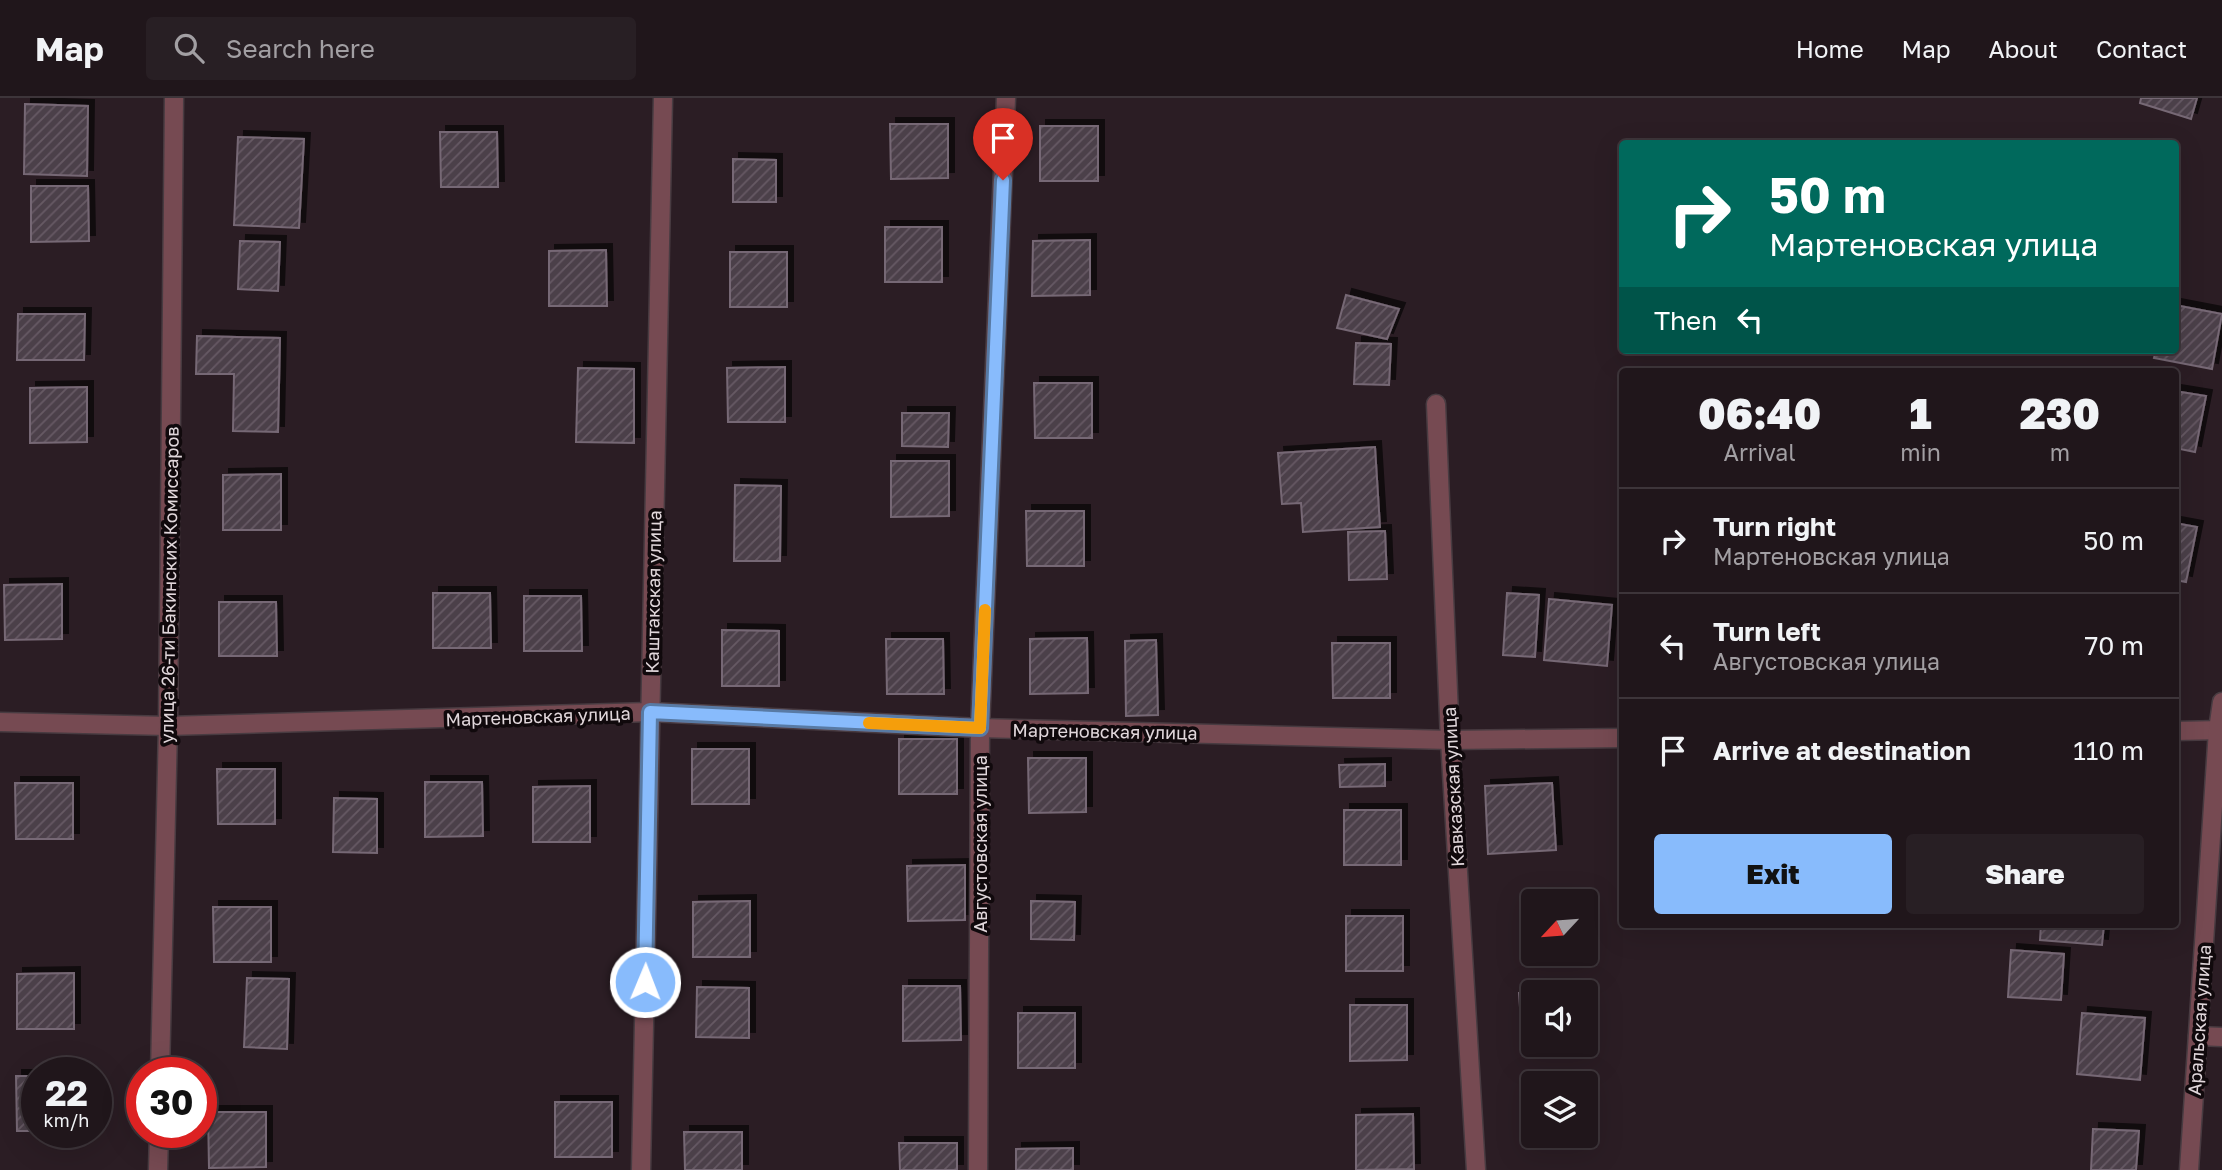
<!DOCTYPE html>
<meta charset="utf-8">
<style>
:root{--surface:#20161b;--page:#281f24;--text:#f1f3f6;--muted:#a29fa3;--line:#3d353a;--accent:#88bbfc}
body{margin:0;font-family:"Golos Text",sans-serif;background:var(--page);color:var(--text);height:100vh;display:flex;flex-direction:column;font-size:26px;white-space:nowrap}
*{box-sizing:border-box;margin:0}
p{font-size:23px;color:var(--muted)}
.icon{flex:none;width:38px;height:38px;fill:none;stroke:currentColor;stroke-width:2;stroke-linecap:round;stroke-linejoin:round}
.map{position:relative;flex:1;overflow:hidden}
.drawer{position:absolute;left:1619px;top:270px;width:560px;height:560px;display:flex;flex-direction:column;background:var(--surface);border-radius:7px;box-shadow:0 7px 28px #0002,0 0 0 2px var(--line)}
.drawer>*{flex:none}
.top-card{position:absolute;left:1619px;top:42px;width:560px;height:214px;border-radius:7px;box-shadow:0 7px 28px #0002,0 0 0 2px var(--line);background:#00695c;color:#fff;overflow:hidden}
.needle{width:46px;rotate:244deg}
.tools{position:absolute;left:1521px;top:791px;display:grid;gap:14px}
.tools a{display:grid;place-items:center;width:77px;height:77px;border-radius:7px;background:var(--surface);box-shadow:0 7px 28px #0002,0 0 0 2px var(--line);font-size:35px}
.speed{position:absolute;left:21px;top:959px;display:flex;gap:14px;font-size:35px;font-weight:700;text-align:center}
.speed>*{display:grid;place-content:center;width:91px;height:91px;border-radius:50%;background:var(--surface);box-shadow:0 7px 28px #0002,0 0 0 2px var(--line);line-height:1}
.speed small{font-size:18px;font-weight:400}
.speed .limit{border:10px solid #d22;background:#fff;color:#111}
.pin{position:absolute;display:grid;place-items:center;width:60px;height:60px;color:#fff;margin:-72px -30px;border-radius:50% 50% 50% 0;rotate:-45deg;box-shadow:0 0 7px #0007}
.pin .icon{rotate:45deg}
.me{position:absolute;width:77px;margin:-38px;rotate:1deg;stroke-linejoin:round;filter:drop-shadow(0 0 5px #0008)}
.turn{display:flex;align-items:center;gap:24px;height:147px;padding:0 35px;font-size:32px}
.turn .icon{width:91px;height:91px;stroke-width:2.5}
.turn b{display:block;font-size:49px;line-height:60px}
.then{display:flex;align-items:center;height:66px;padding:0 35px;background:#0003;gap:14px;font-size:26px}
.eta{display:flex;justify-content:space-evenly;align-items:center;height:119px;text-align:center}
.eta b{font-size:42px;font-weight:800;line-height:49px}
.button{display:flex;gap:14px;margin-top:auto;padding:14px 35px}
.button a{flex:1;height:80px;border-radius:7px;background:var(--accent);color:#111;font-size:28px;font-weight:800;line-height:80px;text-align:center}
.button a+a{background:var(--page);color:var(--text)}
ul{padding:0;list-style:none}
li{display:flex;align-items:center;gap:21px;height:105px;padding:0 35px;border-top:2px solid var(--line)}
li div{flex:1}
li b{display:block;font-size:26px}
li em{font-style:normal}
header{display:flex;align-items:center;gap:42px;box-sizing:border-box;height:98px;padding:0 35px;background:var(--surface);border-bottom:2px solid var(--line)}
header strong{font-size:33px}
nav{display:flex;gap:38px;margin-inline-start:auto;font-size:24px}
.search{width:490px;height:63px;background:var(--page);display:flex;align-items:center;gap:18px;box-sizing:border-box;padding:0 24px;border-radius:7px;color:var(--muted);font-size:26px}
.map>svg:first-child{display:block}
</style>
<header>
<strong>Map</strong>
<div class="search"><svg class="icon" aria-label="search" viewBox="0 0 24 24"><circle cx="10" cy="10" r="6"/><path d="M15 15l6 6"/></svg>Search here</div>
<nav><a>Home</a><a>Map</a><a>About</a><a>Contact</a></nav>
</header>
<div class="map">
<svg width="2222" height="1072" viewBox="0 0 2222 1072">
<defs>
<pattern id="building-hatch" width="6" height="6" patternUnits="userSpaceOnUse" patternTransform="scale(1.75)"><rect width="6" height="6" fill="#4c3f4a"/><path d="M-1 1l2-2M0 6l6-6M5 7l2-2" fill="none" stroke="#665a64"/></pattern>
<filter id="shadow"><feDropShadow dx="6" dy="-6" stdDeviation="0" flood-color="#0009"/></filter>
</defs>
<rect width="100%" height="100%" fill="#2b1d24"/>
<g fill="url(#building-hatch)" stroke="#766874" stroke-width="2" filter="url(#shadow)">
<path d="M2141,0H2197L2191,21L2140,5Z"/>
<path d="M25,6L88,8L87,78L24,76Z"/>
<path d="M890,26H948V80L891,81Z"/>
<rect x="1040" y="28" width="58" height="55"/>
<path d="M440,34H497L498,89H441Z"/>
<path d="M238,39L304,41L299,130L234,127Z"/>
<path d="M733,61L776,62V104H733Z"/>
<path d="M31,88H88L89,143L31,144Z"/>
<rect x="885" y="129" width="57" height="55"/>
<path d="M1090,142V197L1032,198L1033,143Z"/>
<path d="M240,143L280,144L278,193L238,191Z"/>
<path d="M606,152L607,208H549V153Z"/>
<rect x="730" y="154" width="57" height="55"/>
<path d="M1346,197L1399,211L1387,241L1337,230Z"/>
<path d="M2175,207L2222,216L2212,271L2154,260L2156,252H2175Z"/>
<path d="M18,216H85L84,262H17Z"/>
<path d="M197,238L280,240L278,334L233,333L234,276H196Z"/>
<path d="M1356,245L1391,246L1389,287L1354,286Z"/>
<path d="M785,269V324H728L727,270Z"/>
<path d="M578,270L634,271V345L576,344Z"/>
<path d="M1034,285H1092V340H1035Z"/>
<path d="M87,289V344L30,345V290Z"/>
<path d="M2175,293L2206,298L2195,354L2175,350Z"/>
<path d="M902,315H949L948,349L902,348Z"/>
<path d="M1375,349L1380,429L1303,434L1301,405L1282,406L1278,355Z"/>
<path d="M891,363H949V418L891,419Z"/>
<path d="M281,376V432H223V377Z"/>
<path d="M735,387L781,388L780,463H734Z"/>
<path d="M1026,413H1084V468H1027Z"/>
<path d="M2175,425L2197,429L2186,484L2175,482Z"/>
<path d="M1385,433L1387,481L1349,482L1348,434Z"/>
<path d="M62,486V541L5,542L4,487Z"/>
<path d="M433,495H490L491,550H433Z"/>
<path d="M1507,495L1539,497L1535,559L1503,557Z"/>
<path d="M524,498H581L582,553H524Z"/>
<path d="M1549,501L1612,507L1607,568L1544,562Z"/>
<path d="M219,504H276L277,558H219Z"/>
<path d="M722,532L779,533V588H722Z"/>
<path d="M1087,540L1088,595L1030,596V541Z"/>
<path d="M886,541H943L944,596H887Z"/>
<path d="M1156,542L1158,617L1126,618L1125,543Z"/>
<path d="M1332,545H1390V600H1333Z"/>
<rect x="899" y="641" width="58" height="55"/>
<rect x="692" y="651" width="57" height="55"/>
<path d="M1028,660H1086V714L1029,715Z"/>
<path d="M1385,666V688L1340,689L1339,667Z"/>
<path d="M217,671H275V726H218Z"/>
<path d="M425,684H482L483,738L425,739Z"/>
<path d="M15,685H73V741H16Z"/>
<path d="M1552,685L1556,752L1488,756L1485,688Z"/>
<path d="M590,688V744H533V689Z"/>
<path d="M334,700L377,701V755L333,754Z"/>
<rect x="1344" y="712" width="57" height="55"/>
<path d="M965,767V822L908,823L907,768Z"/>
<path d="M750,803V859H693V804Z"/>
<path d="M1031,803L1075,804L1074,842L1031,841Z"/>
<path d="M213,809H271V864H214Z"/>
<rect x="1346" y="818" width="57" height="55"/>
<path d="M2041,826H2104L2102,847L2040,842Z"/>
<path d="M2011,852L2064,856L2061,902L2008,899Z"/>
<path d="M74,875V931H17V876Z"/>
<path d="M247,880L289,881L287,951L244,949Z"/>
<path d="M903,888H960L961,942L903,943Z"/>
<path d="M697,889L749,890V940L696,939Z"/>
<path d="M1583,891L1584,894H1536Z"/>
<path d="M1533,894V947H1586V925L1587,949L1523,953L1519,895Z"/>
<path d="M1350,907H1407V962L1350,963Z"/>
<rect x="1018" y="915" width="57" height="55"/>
<path d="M2082,915L2145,920L2140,982L2077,976Z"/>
<path d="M16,978H37V1033H17Z"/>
<rect x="555" y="1004" width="57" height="55"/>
<path d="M208,1014H266V1069L209,1070Z"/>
<path d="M1413,1016L1414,1071L1356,1072V1017Z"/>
<path d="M2093,1031L2139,1033L2136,1072H2091Z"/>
<path d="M684,1034H742V1072H685Z"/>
<path d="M899,1045H957V1072H900Z"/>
<path d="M1073,1050V1072H1016V1051Z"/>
</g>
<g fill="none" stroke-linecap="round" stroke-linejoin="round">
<g stroke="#483b41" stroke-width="21">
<g id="minor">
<path d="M1436,306L1450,642L1476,1072"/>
<path d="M0,624L168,628L650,614L980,630L1450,642L1622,640"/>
<path d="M2175,633L2222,632"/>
<path d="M2198,938L2222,939"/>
<path d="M160,975L168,628L174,0"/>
<path d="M158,1072L159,1034"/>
<path d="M641,1072L663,0"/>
<path d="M978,1072L980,630L1006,0"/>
<path d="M2189,1072L2218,632L2222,604"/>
</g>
</g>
<use href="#minor" stroke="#764a52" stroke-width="18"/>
</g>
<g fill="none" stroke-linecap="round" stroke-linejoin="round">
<g stroke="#587aa4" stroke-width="18">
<path id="route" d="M645,884L650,614L980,630L1003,82"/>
</g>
<use href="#route" stroke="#88bbfc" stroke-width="12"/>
<path stroke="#f59e0b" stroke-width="12" d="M869,625L980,630L985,512"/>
</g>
<g text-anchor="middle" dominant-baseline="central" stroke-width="7" stroke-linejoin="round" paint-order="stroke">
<g font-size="18" fill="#e1d7db" stroke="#10090c">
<text transform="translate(169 487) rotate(-89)">улица 26-ти Бакинских Комиссаров</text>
<text transform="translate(653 494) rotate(-89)">Каштакская улица</text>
<text transform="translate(538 618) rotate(-2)">Мартеновская улица</text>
<text transform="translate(1105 633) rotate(1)">Мартеновская улица</text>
<text transform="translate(1453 689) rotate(-93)">Кавказская улица</text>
<text transform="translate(980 746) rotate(-90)">Августовская улица</text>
<text transform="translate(2199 922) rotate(-86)">Аральская улица</text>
</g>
</g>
</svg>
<div class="tools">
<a><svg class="needle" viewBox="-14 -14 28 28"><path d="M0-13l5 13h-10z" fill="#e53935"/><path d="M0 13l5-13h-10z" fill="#a29fa3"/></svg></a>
<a><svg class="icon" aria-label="sound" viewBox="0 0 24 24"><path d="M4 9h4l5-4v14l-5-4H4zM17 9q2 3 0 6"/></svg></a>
<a><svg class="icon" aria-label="layers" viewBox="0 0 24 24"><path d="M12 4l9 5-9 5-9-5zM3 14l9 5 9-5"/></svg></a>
</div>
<div class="speed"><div>22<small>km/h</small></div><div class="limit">30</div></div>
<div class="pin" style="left:1003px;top:82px;background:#d93025"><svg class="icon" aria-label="arrive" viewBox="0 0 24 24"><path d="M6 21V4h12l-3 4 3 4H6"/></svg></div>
<svg class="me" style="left:645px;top:884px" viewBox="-20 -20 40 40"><circle r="17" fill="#88bbfc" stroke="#fff" stroke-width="3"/><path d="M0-11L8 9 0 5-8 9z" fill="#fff"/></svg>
<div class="top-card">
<div class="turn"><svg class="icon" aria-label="right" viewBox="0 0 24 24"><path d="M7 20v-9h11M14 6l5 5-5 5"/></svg><div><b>50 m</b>Мартеновская улица</div></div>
<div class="then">Then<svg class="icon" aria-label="left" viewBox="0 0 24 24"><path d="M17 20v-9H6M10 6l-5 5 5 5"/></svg></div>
</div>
<section class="drawer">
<div class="eta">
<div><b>06:40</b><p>Arrival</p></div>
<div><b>1</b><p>min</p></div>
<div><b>230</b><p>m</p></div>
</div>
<ul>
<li><svg class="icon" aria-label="right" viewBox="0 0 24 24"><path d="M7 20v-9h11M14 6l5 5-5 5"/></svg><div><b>Turn right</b><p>Мартеновская улица</p></div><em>50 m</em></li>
<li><svg class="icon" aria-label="left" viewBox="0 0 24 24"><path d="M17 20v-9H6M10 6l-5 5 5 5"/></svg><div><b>Turn left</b><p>Августовская улица</p></div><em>70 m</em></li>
<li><svg class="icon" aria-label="arrive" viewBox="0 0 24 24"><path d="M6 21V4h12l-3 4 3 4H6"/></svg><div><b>Arrive at destination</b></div><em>110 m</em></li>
</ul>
<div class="button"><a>Exit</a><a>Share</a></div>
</section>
</div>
